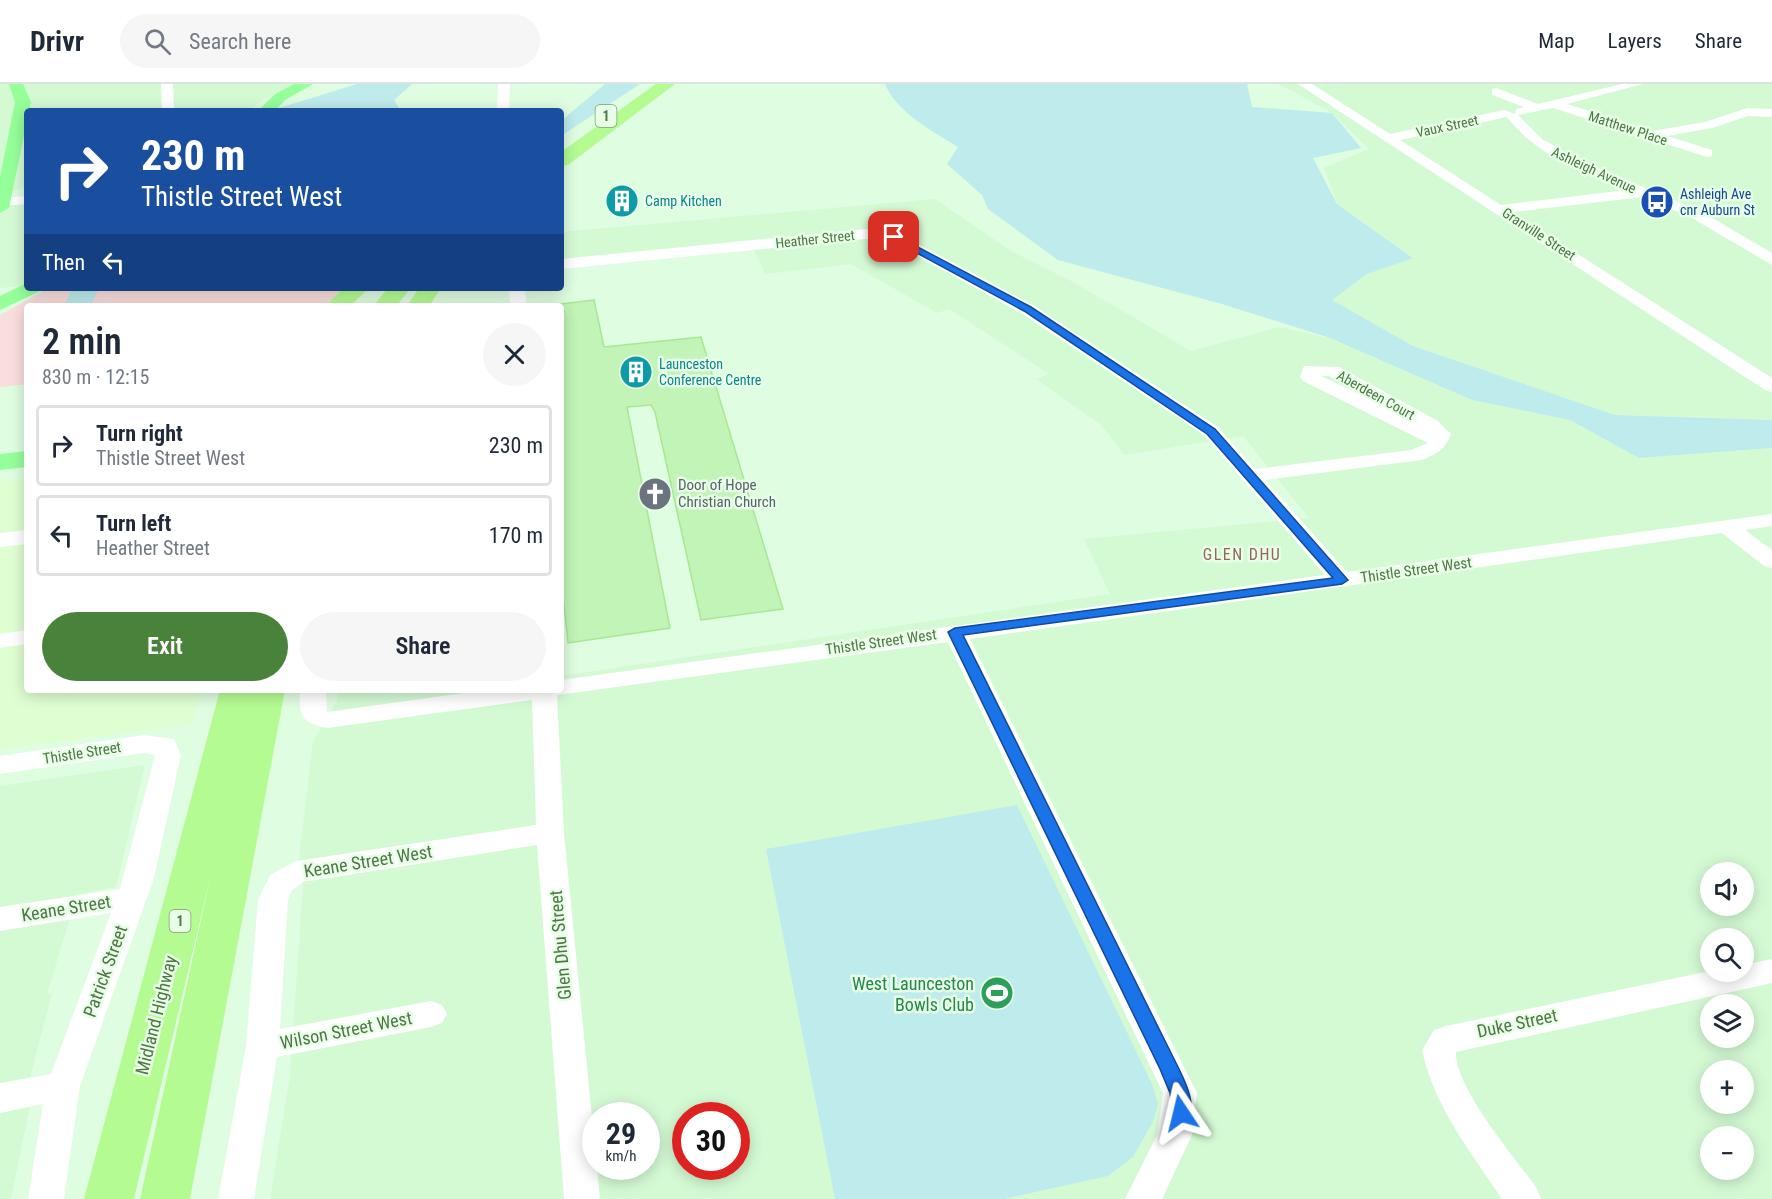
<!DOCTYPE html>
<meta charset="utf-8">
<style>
:root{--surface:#fff;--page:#f6f6f7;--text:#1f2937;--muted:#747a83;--line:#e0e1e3;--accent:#49823a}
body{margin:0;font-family:"Roboto Condensed",sans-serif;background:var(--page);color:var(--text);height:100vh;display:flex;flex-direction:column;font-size:22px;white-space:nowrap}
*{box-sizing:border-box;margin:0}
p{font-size:20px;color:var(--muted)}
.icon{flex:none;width:33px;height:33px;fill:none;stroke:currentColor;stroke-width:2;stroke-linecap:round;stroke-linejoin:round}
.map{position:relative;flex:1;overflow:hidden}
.panel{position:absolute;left:24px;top:219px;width:540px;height:390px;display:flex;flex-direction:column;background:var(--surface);border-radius:6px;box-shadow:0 3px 15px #0003}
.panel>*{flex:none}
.banner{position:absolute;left:24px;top:24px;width:540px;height:183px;border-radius:6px;box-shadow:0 3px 15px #0003;background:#1a4fa0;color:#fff;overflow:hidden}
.controls{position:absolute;left:1700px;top:778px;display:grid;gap:12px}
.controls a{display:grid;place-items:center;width:54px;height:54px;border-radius:50%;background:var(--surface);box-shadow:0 3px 15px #0003;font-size:30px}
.speed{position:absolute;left:582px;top:1018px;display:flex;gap:12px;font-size:30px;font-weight:700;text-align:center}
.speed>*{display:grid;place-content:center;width:78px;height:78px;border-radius:50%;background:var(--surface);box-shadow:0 3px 15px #0003;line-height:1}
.speed small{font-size:15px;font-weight:400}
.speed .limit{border:9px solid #d22;background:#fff;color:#111}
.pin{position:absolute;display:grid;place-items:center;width:51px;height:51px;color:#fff;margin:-26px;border-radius:12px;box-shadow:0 3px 9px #0006}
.me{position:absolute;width:66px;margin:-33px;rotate:350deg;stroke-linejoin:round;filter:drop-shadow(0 0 4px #0008)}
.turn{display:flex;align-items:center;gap:21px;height:126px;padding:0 18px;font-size:27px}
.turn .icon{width:78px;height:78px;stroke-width:2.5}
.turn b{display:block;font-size:42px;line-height:51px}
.then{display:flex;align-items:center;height:57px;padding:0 18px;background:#0003;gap:12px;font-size:22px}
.round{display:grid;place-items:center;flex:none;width:63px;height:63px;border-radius:32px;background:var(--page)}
.overview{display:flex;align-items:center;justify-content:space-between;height:102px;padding:0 18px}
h1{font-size:36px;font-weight:600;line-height:45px}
.button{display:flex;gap:12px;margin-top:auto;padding:12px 18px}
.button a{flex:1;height:69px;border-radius:36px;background:var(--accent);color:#fff;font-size:24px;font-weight:600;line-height:69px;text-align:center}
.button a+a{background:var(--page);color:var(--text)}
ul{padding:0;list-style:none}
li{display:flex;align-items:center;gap:18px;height:81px;margin:0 12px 9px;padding:0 6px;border:3px solid var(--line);border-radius:6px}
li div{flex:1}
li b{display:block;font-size:22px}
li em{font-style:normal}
header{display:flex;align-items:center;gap:36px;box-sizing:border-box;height:84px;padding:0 30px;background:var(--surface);border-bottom:2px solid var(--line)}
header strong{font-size:28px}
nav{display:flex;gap:33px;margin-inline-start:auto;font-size:21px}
.search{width:420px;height:54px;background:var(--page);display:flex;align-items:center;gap:15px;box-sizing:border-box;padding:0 21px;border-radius:33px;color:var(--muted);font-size:22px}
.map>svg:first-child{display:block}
</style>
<header>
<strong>Drivr</strong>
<div class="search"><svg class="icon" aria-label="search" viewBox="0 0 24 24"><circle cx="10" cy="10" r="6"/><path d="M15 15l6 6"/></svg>Search here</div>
<nav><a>Map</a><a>Layers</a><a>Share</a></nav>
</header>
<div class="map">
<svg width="1772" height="1115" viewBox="0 0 1772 1115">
<rect width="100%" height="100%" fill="#dffde0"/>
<g fill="#d4fad4" fill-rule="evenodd">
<path d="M0,0H295L262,16L250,27H27V102L0,112Z"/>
<path d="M1279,0H1772V336L1615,331L1413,262L1331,216L1367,190L1413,173L1337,120L1324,84L1369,65L1332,29Z"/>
<path d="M935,115L1011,167L1073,198L1191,267L1279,243L1330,254L1472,316L1570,336L1639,374L1772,364V1115H270L290,991L303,800L299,774L313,657L337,617V606H561V592L1110,510L1084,455L1309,434L1243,352L1125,371L1101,341L1036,295L1049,290L949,225L937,229L851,180L765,190L750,157L561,176V148ZM1710,789H1743V822H1710ZM1710,855H1743V888H1710ZM1710,921H1743V954H1710ZM1710,987H1743V1020H1710ZM596,1032H646V1083H596ZM686,1032H736V1083H686ZM1710,1053H1743V1086H1710Z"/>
<path d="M27,119V202L0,204V121Z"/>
<path d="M145,681L116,803L78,810L69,837L47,910L52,909L31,990L29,1026L11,1115H0V702Z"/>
</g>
<path fill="#dffed2" d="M27,395V606H201L192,640L0,665V398Z"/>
<path fill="#f9dedd" d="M49,204H346L324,222H27V300L0,303V231Z"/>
<g fill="#beebeb">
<path d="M357,0H412L394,16L401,27H281L279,24Z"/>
<path d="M605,0H640L561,52V37Z"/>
<path d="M885,0H1247L1252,23L1332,29L1361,64L1313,74L1337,120L1413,174L1367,190L1332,216L1413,262L1615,331L1772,336V364L1639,374L1570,336L1472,316L1330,254L1222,220L1058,176L988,125L982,111L947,80L958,63C933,47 897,29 885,0Z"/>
<path d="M72,204H99L91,221L64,222Z"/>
<path d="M1017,721L1152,1000L1158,1020L1153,1038L1133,1073L1108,1092L1004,1115H835L766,765Z"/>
</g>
<path fill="#c1f4b6" stroke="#a6e895" stroke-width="1.5" d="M594,216L604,263L701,253L783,525L701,536L655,328L651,321L627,323L670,544L568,559L561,491V220Z"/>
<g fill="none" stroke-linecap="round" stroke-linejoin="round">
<g fill="#fff" fill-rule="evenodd">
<path d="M161,0H173L174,27H162Z"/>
<path d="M498,0H510L509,27H497Z"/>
<path d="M1298,0H1312L1390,50L1504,26L1515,30L1516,25L1524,23L1492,11V5L1496,4L1538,20L1622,0H1643L1567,20L1652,47L1705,38L1747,24L1772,25V33L1748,32L1712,44L1667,52L1712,66V72L1707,73L1553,24L1518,31L1542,55L1582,77L1702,128L1772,169V181L1692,134L1643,113L1512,128L1772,294V308L1765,306ZM1507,33C1537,72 1583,88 1627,106L1501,121L1400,56Z"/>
<path d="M27,112V120L0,122V114Z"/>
<path d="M865,145L899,150L1033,221L1218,343L1255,385L1411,366L1428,359L1303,297L1300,293L1304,282L1339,283L1438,337L1451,350C1445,366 1438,369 1422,376L1265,396L1347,488L1772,430V442L1745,446L1772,466V484L1764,482L1722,449L970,555L1197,1009L1192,1051L1162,1115H1125L1157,1051L1163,1009L948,558L557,611L564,749L600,1115H564L537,761L303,798L292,806L288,816L280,945L431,917L442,921L447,930L442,939L431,943L277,973L254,1115H218L246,962L258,816L270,791L296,777L536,741L532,616L327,644C300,638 299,632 300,606H326L327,628L486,606H561V596L1325,491L1204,351L1021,229L890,157L865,155L561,185V175ZM1321,292H1329L1372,316Z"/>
<path d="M509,204H525L526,222H510Z"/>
<path d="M27,446V460L0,463V449Z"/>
<path d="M27,546V560L0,564V550Z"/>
<path d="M144,651L174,655L181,671L154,794L80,1002L64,1115H28L43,1020L0,1029V999L51,990L111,829L0,847V823L120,805L155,671L144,669L0,690V672Z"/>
<path d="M1772,875V899L1456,968C1454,1002 1515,1074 1536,1103L1541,1115H1502C1471,1068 1434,1023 1422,966L1434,946L1446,942L1710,887L1743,888V881Z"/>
</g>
<g fill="#95ff99" fill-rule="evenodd">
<path d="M9,0H23L31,18L9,124L0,129V93L15,18Z"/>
<path d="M294,0H313L285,16L275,27H258L275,10Z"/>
<path d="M27,199V204H41L38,208L0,226V212Z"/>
<path d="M27,367V383L0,386V370Z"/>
</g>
<g fill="#b4fb92" fill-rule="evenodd">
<path d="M656,0H675L568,81L561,83V68Z"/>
<path d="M344,204H369L350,222H325Z"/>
<path d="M388,204H411L396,222H373Z"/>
<path d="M419,204H441L429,222H407Z"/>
<path d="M220,606H285L190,1115H140L212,786L134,1115H84Z"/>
</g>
</g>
<path fill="#1a73e8" stroke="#114b97" stroke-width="1.5" d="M891,152H897L1031,223L1215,345L1348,496L1342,500L963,551L1179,985C1186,1000 1196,1019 1188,1035L1181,1038L1174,1035L1170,1009L1160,985L948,548L955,544L1333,494L1207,350L1024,227L891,155Z"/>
<defs>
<g id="building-disc" transform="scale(1.725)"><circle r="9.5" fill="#0f9aa8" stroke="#e7ffe7"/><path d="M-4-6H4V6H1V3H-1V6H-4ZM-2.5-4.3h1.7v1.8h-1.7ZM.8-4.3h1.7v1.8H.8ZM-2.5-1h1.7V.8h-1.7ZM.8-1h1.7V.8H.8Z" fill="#fff"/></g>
<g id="bus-disc" transform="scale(1.725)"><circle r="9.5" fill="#1a4fb4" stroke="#e7ffe7"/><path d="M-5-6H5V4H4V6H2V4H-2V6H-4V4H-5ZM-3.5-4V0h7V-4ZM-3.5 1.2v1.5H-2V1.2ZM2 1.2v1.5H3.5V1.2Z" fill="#fff"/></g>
<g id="church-disc" transform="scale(1.725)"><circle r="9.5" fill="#6b7280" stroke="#e7ffe7"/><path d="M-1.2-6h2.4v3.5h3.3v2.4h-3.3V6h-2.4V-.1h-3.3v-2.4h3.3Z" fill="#fff"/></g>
<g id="stadium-disc" transform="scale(1.725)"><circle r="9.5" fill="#2e9e5b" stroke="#e7ffe7"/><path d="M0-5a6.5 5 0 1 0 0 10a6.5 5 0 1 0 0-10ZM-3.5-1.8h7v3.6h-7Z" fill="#fff"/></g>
</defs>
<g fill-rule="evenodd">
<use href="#building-disc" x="622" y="117"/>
<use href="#bus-disc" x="1657" y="118"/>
<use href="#building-disc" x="636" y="288"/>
<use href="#church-disc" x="655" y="410"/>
<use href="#stadium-disc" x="997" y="909"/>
</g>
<g text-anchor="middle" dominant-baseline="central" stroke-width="5" stroke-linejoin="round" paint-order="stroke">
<g fill="#e7ffe7" stroke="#7e9e76" stroke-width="1.5">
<rect x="595.5" y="21" width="21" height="22" rx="4.5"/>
<rect x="169.5" y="826" width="21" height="22" rx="4.5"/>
</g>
<g font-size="14" font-weight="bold" fill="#517546">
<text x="606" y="32">1</text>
<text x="180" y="837">1</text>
</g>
<g font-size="14" fill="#517546" stroke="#e7ffe7">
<text transform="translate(1447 42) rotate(-12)">Vaux Street</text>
<text transform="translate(1628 44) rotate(18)">Matthew Place</text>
<text transform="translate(1594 86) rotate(25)">Ashleigh Avenue</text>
<text transform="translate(1539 150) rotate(33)">Granville Street</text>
<text transform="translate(815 155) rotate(-6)">Heather Street</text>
<text transform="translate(1376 311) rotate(29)">Aberdeen Court</text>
</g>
<g font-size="14" fill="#164399" stroke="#e7ffe7" text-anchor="start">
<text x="1680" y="110">Ashleigh Ave<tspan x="1680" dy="16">cnr Auburn St</tspan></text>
</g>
<g font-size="14" fill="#0d838f" stroke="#e7ffe7" text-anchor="start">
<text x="645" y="117">Camp Kitchen</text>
<text x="659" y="280">Launceston<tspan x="659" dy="16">Conference Centre</tspan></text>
</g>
<g font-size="15" fill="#5b616d" stroke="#e7ffe7" text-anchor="start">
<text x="678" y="401">Door of Hope<tspan x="678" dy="17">Christian Church</tspan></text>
</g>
<g font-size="15" fill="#517546" stroke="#e7ffe7">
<text transform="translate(1416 486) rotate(-8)">Thistle Street West</text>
<text transform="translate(881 558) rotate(-8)">Thistle Street West</text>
<text transform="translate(82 669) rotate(-9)">Thistle Street</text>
</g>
<g font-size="16" letter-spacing="1.5" fill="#996561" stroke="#e7ffe7">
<text x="1242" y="470">GLEN DHU</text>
</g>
<g font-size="18" fill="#517546" stroke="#e7ffe7">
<text transform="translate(368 777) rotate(-9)">Keane Street West</text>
<text transform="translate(66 824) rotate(-9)">Keane Street</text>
<text transform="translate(560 861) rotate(-95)">Glen Dhu Street</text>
<text transform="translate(105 887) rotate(-70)">Patrick Street</text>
<text transform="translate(156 931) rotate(-76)">Midland Highway</text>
<text transform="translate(1517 939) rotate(-12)">Duke Street</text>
<text transform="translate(346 946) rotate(-11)">Wilson Street West</text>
</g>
<g font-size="18" fill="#27864d" stroke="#e7ffe7" text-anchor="end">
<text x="974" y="899">West Launceston<tspan x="974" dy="21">Bowls Club</tspan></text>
</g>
</g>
</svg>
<div class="controls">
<a><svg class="icon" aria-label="sound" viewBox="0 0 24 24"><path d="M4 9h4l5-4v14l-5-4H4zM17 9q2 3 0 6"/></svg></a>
<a><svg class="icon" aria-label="search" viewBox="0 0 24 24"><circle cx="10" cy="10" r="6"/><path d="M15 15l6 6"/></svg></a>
<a><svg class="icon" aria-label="layers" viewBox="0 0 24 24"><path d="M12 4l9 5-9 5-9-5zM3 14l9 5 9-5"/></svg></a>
<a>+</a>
<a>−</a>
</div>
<div class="speed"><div>29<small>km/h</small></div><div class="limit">30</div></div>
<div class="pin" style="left:894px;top:153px;background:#d93025"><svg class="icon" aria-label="arrive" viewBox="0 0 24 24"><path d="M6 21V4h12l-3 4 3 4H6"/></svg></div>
<svg class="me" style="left:1181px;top:1029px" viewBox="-20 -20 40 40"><path d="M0-17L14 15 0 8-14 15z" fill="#1a73e8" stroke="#fff" stroke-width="4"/></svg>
<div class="banner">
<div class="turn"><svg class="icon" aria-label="right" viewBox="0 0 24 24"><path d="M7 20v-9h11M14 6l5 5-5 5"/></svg><div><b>230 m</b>Thistle Street West</div></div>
<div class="then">Then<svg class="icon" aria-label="left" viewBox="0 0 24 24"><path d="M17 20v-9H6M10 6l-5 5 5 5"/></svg></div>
</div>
<section class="panel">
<div class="overview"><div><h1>2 min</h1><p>830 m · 12:15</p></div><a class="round"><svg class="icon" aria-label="close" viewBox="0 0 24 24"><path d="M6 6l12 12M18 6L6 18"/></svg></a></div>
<ul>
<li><svg class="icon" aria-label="right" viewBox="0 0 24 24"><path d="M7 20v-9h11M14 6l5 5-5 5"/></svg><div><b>Turn right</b><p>Thistle Street West</p></div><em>230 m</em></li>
<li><svg class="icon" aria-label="left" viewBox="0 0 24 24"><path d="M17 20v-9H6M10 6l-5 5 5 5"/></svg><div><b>Turn left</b><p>Heather Street</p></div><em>170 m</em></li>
</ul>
<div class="button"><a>Exit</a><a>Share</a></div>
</section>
</div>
